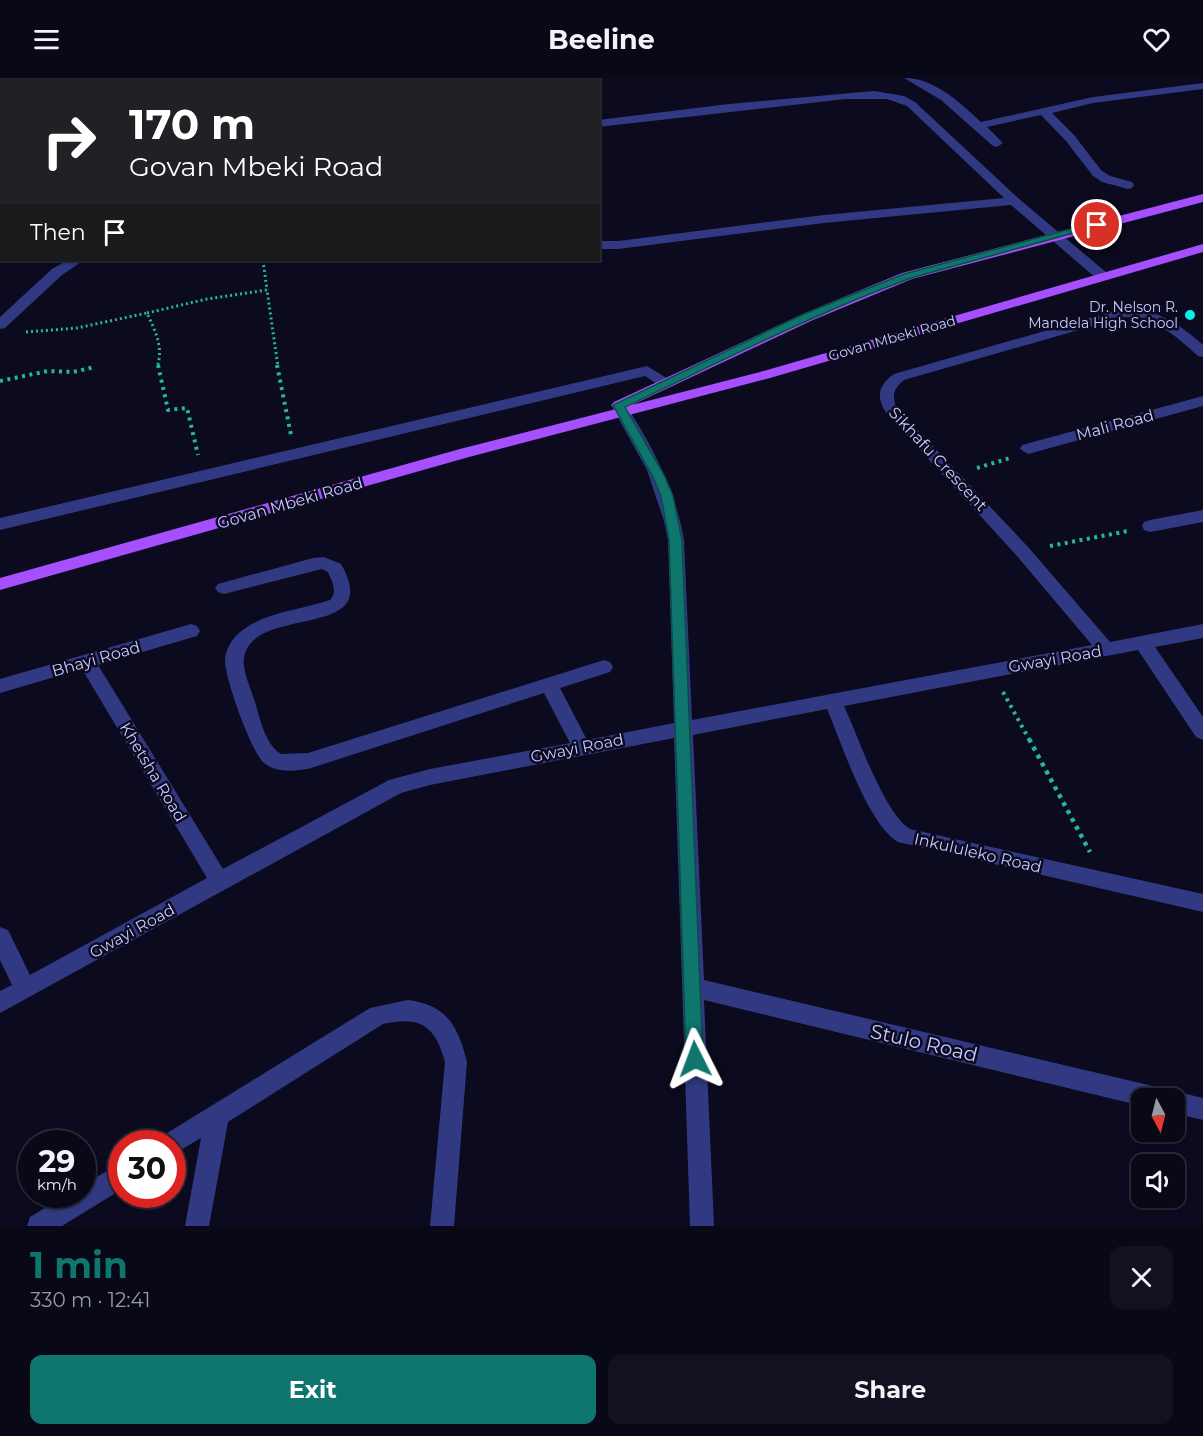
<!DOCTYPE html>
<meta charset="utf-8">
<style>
:root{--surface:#080816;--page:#11111f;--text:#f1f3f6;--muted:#989aa1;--line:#292935;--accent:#0f766e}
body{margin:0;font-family:Montserrat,sans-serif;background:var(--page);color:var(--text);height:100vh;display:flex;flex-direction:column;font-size:22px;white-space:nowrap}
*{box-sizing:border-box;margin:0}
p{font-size:20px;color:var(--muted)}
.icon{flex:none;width:33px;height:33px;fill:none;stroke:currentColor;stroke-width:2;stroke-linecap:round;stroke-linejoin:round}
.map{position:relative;height:1148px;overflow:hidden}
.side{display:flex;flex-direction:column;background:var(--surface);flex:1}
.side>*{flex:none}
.hud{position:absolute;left:0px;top:0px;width:600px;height:183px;box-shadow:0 2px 4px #0004,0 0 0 2px var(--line);background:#202124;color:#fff;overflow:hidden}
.needle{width:39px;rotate:173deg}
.tools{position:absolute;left:1131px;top:1010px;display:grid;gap:12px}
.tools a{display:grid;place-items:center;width:54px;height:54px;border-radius:12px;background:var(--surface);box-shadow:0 2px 4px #0004,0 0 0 2px var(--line);font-size:30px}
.speed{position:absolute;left:18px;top:1052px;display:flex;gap:12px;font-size:30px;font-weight:700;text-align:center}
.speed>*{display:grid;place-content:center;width:78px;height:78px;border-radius:50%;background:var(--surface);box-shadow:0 2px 4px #0004,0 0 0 2px var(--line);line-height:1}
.speed small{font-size:15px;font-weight:400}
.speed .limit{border:9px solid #d22;background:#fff;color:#111}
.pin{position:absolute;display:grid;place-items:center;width:51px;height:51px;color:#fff;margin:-26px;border:3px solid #fff;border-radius:50%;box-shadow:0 2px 6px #0007}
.me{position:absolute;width:66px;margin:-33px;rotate:357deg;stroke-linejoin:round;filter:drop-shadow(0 0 4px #0008)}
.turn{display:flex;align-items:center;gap:21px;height:126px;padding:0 30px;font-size:27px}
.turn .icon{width:78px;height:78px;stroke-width:2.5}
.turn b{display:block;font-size:42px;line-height:51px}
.then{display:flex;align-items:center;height:57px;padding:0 30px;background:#0003;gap:12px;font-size:22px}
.round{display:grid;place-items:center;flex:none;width:63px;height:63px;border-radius:12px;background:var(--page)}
.overview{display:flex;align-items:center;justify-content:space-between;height:102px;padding:0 30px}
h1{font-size:36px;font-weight:700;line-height:45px;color:var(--accent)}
.primary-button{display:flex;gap:12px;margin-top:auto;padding:12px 30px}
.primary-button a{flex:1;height:69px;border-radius:12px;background:var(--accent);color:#fff;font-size:24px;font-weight:700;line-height:69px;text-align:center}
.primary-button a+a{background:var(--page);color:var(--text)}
header{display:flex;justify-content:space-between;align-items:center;height:78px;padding:0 30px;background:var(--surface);font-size:27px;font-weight:700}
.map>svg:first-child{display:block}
</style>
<header><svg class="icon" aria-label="menu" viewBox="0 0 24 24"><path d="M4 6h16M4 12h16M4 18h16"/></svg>Beeline<svg class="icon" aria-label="heart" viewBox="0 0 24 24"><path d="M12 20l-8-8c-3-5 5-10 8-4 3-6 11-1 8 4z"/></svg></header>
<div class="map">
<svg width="1203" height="1148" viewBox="0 0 1203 1148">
<rect width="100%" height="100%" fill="#0b0a1e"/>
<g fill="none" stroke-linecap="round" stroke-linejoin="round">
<g stroke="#23b89b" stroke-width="3" stroke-dasharray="2 3" stroke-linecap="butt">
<path d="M263,182L267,212"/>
<path d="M147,235L207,221L267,212L278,289"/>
<path d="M26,254L77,250L147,235C155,253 164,269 157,289"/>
</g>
<g stroke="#23b89b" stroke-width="4" stroke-dasharray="3 4.5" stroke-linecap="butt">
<path d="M158,287L168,332L187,330L198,377"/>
<path d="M277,287L291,357"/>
<path d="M0,303L48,293L73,294L95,289"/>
<path d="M977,390L1010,380"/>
<path d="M1050,468L1128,453"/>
<path d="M1003,614L1030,663"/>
</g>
<path stroke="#23b89b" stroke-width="4.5" stroke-dasharray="4 5" stroke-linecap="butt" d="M1029,661L1090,774"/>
<g fill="#313982" fill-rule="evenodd">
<path d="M361,0H373L360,2Z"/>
<path d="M904,0C935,0 959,24 981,44L1093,19L1203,5V11L1093,25L1052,35L1074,57L1101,92L1110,98L1132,104L1134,107L1132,110L1128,111L1102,104L1093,98L1066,63L1041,37L987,49L1003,65L997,69L993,68L941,22Z"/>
<path d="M874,13L904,18L915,24L1018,120L1107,195L1109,198L1107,201H1097L1011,127L824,145L618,171H598V163H618L824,137L1004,120L907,28L887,21H846L598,49V42L729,26Z"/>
<rect x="0" y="139" width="2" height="8"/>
<path d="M68,182H84L62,197L5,250L0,251V239L52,191Z"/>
<path d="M1136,231C1163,235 1182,248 1203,267V279L1198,278C1176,258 1155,239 1124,239L904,302C894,310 891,318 897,330L1029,470L1110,564L1203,546V560L1155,569L1203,639V662L1196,659L1138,572L844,628C858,658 884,735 910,751L1203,816V834L898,764C867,745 842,666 827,631L693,657L704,902L1157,1009L1165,1012L1167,1016L1174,1013L1203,1020V1042L1174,1035V1020H1142V1028L704,922L714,1148H690L674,660L430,707L401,715L0,935V913L12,907L0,882V849L8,852L30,897L207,800L82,591L0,615V601L191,546L197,548L200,553L197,558L98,587L223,791L389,702L430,691L570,665L544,615L308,691C294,693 276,695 264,685C251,674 225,600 225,583C225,572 232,561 239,555C263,534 301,532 330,522C338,513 332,504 328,494L322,491L224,516L218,514L215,510L218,506L313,480L324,479L341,486C386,564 252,525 244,580C242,592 251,611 255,624C260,641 265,666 281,676L308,675L604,582L610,584L613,589L610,594L560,610L587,662L674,645L668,462L664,443L647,392L611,327L619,322L624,324C652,367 675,411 684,462L692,642L1092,567L1017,478L887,336C876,320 877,308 894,296L1118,232Z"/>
<path d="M647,288L670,302L672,305L670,308H660L645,298L0,452V440Z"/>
<path d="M1203,318V328L1028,376L1020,371L1022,367Z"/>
<path d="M1203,432V444L1150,454L1144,452L1142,448L1144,444L1150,442Z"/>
<path d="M408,922C447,927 458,948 467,984L454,1148H430L445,984C435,947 420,938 383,946L228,1044L209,1148H185L201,1060L172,1077V1065H160L164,1057L370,930Z"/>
<path d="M122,1085V1111L62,1148H27L30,1139L68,1116H82V1107Z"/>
</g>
<path fill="#a64fff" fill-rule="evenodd" d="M1203,116V124L912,201L813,242L632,327L760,294L1203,166V174L770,300L469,379L0,512V500L460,371L616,331L611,327L614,324L803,236L902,195Z"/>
</g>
<path fill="#0f766e" stroke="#0a4d48" stroke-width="1.5" d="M1093,145L1102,147L911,200C813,236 720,284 625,329L665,399L673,418L682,462L703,981L701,987L695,989L689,987L686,981L669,462L661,418L653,399L613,327L804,236L904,196Z"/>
<circle fill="#00f3eb" stroke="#0b0a1e" stroke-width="2" cx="1190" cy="237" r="6"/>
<g text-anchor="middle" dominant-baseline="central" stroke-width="5" stroke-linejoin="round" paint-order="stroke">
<g font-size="14" fill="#c8c9ff" stroke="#0b0a1e" text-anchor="end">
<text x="1178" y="229">Dr. Nelson R.<tspan x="1178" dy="16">Mandela High School</tspan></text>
</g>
<g font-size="14" fill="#c8c9ff" stroke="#0b0a1e">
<text transform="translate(892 260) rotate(-16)">Govan Mbeki Road</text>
</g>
<g font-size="16" fill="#c8c9ff" stroke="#0b0a1e">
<text transform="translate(1115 347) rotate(-15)">Mali Road</text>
<text transform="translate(938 381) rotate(47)">Sikhafu Crescent</text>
<text transform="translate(290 425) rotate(-16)">Govan Mbeki Road</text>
<text transform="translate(96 581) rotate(-16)">Bhayi Road</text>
<text transform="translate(1055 581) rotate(-10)">Gwayi Road</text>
<text transform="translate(577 670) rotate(-11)">Gwayi Road</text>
<text transform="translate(153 694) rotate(59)">Khetsha Road</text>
<text transform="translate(978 775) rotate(13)">Inkululeko Road</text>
<text transform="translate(132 853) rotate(-29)">Gwayi Road</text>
</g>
<g font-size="20" fill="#c8c9ff" stroke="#0b0a1e">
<text transform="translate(924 965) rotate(13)">Stulo Road</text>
</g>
</g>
</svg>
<div class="tools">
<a><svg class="needle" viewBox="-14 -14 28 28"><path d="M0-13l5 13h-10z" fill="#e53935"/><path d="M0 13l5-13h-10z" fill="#989aa1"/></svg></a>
<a><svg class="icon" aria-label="sound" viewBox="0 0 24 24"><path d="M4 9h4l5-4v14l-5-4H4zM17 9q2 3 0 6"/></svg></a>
</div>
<div class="speed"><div>29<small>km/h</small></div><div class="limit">30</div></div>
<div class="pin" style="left:1097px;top:147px;background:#d93025"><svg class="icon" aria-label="arrive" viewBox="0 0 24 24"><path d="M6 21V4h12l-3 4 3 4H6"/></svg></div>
<svg class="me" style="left:695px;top:981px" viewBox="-20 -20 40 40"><path d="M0-17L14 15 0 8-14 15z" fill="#0f766e" stroke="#fff" stroke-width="4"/></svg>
<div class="hud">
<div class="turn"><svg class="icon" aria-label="right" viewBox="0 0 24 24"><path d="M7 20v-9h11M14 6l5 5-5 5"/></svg><div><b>170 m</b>Govan Mbeki Road</div></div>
<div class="then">Then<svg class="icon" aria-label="arrive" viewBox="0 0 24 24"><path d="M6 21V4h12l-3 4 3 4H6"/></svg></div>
</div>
</div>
<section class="side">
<div class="overview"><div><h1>1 min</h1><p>330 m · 12:41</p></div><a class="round"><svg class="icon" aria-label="close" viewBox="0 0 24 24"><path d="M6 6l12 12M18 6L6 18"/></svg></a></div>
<div class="primary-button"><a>Exit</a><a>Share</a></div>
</section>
